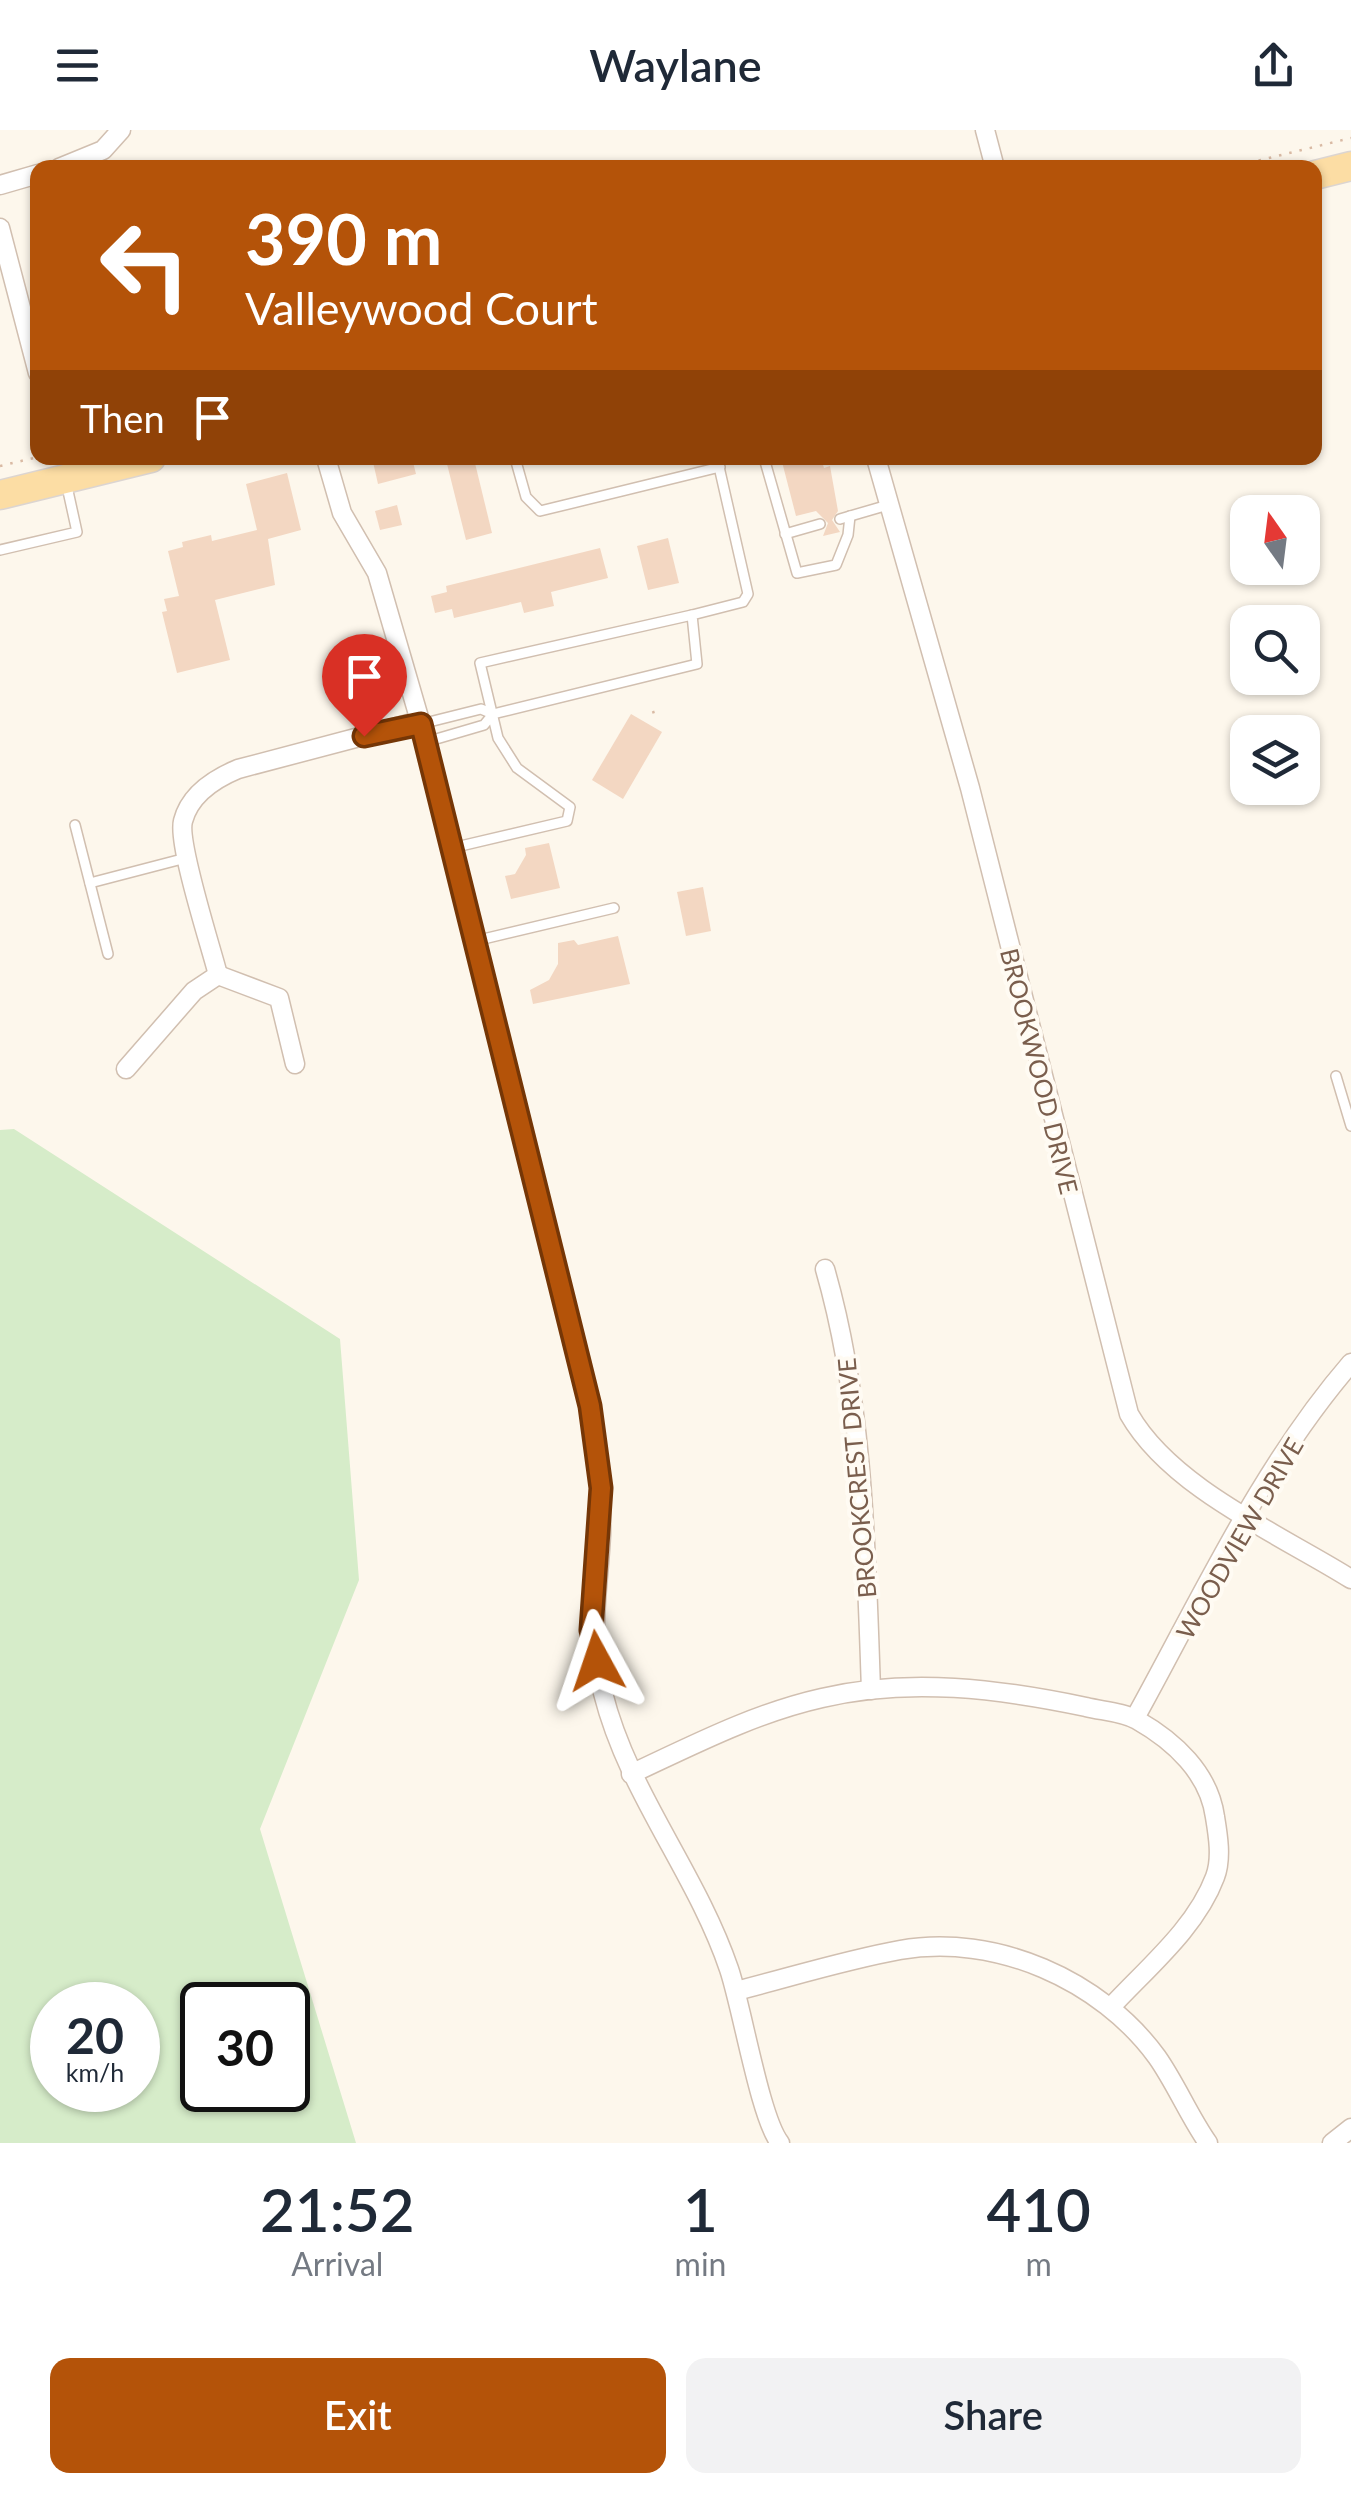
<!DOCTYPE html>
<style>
:root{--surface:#fff;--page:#f2f2f3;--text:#1f2937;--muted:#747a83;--accent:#b45309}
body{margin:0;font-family:Lato,sans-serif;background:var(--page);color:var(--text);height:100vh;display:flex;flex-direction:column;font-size:38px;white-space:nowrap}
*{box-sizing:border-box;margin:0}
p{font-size:32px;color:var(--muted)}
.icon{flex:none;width:55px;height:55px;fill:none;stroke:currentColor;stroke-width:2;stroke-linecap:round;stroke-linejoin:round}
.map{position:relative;height:2013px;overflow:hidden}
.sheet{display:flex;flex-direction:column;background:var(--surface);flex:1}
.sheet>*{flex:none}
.hud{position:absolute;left:30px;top:30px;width:1292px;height:305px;border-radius:20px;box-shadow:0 2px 8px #0004;background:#b45309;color:#fff;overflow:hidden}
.needle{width:65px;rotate:346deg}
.controls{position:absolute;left:1230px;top:365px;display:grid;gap:20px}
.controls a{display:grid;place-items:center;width:90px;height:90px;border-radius:20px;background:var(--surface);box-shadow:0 2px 8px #0004;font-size:50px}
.speed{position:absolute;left:30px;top:1852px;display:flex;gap:20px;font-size:50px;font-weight:700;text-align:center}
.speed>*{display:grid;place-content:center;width:130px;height:130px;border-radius:50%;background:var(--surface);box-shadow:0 2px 8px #0004;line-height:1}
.speed small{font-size:25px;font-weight:400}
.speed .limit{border:5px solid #111;border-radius:15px;background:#fff;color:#111}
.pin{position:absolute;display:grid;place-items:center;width:85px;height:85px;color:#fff;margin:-102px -42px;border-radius:50% 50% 50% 0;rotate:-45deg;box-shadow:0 0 10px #0007}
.pin .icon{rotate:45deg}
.me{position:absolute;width:110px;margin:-55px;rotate:355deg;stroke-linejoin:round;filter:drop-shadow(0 0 8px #0008)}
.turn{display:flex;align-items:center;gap:35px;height:210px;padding:0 50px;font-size:45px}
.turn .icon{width:130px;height:130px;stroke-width:2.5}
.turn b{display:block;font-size:70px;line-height:85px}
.then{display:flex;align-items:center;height:95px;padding:0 50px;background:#0003;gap:20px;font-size:38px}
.eta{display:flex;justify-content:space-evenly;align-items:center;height:170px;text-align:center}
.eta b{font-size:60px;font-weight:600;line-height:70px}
.button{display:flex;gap:20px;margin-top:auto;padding:20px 50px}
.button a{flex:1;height:115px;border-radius:20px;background:var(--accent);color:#fff;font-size:40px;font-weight:600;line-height:115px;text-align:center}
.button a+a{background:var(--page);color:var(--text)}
header{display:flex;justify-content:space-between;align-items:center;height:130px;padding:0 50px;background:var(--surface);font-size:45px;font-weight:600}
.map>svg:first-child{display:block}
</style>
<header><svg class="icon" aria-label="menu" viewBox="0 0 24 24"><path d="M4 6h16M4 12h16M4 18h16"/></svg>Waylane<svg class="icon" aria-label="share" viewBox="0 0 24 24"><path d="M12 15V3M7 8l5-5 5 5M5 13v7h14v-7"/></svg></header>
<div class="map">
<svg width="1351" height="2013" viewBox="0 0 1351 2013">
<rect width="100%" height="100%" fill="#fdf7ec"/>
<path fill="#d6ecc9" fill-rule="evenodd" d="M14,999L340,1209L359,1450L260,1699L356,2013H0V1000ZM52,1875H138V1960H52ZM202,1875H288V1960H202Z"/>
<g fill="#f3d7c2">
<path d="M391,328H412L416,344L378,354L373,332Z"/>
<path d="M464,328L474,329L492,403L466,410L446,330Z"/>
<path d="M781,328H821L824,338L830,336L838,381L832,390L840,402L823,406L828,393L816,381L796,386Z"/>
<path d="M287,343L301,400L268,409L275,455L215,470L230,530L177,543L162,482L167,481L164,469L179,466L168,421L183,417L182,412L211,405L212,411L257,400L246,354Z"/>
<path d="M397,375L402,395L380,400L375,381Z"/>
<path d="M668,408L679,453L648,460L637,416Z"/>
<path d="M600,418L608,448L551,462L554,476L524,483L521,472L454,488L452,479L435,483L431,466L447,462L446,456Z"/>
<path d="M631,584L662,602L623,669L592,650Z"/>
<path d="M549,713L560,758L511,769L505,746L515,744L526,725L525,718Z"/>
<path d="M703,757L711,801L686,806L677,762Z"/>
<path d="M618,806L630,854L533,874L530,860L549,850L558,834V813L574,810L578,815Z"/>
</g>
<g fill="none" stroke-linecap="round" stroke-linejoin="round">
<g stroke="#d1bfb0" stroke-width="12">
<g id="lane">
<path d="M515,328L526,367L540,381L720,337"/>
<path d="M764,328L797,443L836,435L848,405L850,386"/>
<path d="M840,389L888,375"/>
<path d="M785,404L820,394"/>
<path d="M0,420L77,402L66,352"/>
<path d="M493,584L697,534L692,485L743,472L748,464L717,328"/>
<path d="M421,594L481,579L493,584L484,595L426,612"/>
<path d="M75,695L108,824"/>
<path d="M452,718L567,691L570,677L517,638L498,608L480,533L692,485"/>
<path d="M90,753L186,728"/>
<path d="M475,811L614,778"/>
<path d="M1336,946L1351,996"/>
</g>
</g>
<g stroke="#d1bfb0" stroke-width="21">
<g id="street">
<path d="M985,0L995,38"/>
<path d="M59,38L103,20L121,0"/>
<path d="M0,55L38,44"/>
<path d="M0,98L38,243"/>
<path d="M326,328L342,383L377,443L420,591L590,1276C596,1319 602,1361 601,1405C598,1463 588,1504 603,1563C628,1663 696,1742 729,1839C742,1877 760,1988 780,2013"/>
<path d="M876,328L970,658L1129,1284C1171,1358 1281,1405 1351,1449"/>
<path d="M218,845C211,817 177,713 183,691C190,664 214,649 238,639L420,591"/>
<path d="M218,845L279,868L295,934"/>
<path d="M126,939L194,861L218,845"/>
<path d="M825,1139C864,1274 866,1420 871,1560"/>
<path d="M1135,1588C1201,1469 1261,1337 1351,1233"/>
<path d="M631,1644C693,1615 755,1583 822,1568C909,1547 1000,1559 1086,1577C1102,1581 1123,1582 1137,1590C1174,1611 1209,1643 1215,1687C1218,1705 1222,1729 1215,1747C1196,1798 1147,1838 1111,1877"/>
<path d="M736,1861C791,1847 845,1830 900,1820C995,1803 1101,1850 1157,1927C1176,1954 1189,1986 1208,2013"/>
<path d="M1332,2013L1351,1998"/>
</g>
</g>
<g stroke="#dcd5d1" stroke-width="31">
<g id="primary">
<path d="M1315,45L1351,36"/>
<path d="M0,365L151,328"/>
</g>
</g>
<g stroke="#d9baa4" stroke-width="2.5" stroke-dasharray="2.5 8" stroke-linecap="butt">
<path d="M1228,38L1351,8"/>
<path d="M0,336L38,327"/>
<path d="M653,581L654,584"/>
</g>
<use href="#lane" stroke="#fff" stroke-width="9"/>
<use href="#street" stroke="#fff" stroke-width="18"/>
<use href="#primary" stroke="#fcdda4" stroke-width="28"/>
</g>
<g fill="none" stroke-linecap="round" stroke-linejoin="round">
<g stroke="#753606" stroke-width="25">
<path id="route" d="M364,606L421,594L590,1276L601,1358L591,1500L597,1531"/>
</g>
<use href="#route" stroke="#b45309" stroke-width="18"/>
</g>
<g text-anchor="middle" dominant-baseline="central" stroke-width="8" stroke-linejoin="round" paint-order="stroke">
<g font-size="25" fill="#7a5e4d" stroke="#fffbf3">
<text transform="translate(1040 941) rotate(76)">BROOKWOOD DRIVE</text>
<text transform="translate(856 1348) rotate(-95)">BROOKCREST DRIVE</text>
<text transform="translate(1239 1408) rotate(-60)">WOODVIEW DRIVE</text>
</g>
</g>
</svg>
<div class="controls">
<a><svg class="needle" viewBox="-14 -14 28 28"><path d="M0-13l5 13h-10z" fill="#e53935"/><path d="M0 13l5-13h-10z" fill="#747a83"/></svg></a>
<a><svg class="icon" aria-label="search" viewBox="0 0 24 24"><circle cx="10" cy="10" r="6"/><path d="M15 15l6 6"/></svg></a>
<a><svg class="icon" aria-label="layers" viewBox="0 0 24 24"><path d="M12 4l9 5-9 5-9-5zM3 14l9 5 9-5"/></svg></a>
</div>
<div class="speed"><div>20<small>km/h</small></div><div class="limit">30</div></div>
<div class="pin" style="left:364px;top:606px;background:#d93025"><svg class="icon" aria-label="arrive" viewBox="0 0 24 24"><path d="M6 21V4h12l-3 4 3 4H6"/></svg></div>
<svg class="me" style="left:597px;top:1531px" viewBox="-20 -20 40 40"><path d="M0-17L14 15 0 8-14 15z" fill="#b45309" stroke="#fff" stroke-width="4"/></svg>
<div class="hud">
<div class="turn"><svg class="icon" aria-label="left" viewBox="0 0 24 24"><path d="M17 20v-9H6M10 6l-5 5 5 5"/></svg><div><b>390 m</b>Valleywood Court</div></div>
<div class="then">Then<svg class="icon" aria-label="arrive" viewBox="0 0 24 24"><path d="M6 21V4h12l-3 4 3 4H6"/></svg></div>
</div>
</div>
<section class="sheet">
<div class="eta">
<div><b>21:52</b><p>Arrival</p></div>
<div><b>1</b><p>min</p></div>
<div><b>410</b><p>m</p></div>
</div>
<div class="button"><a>Exit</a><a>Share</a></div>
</section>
